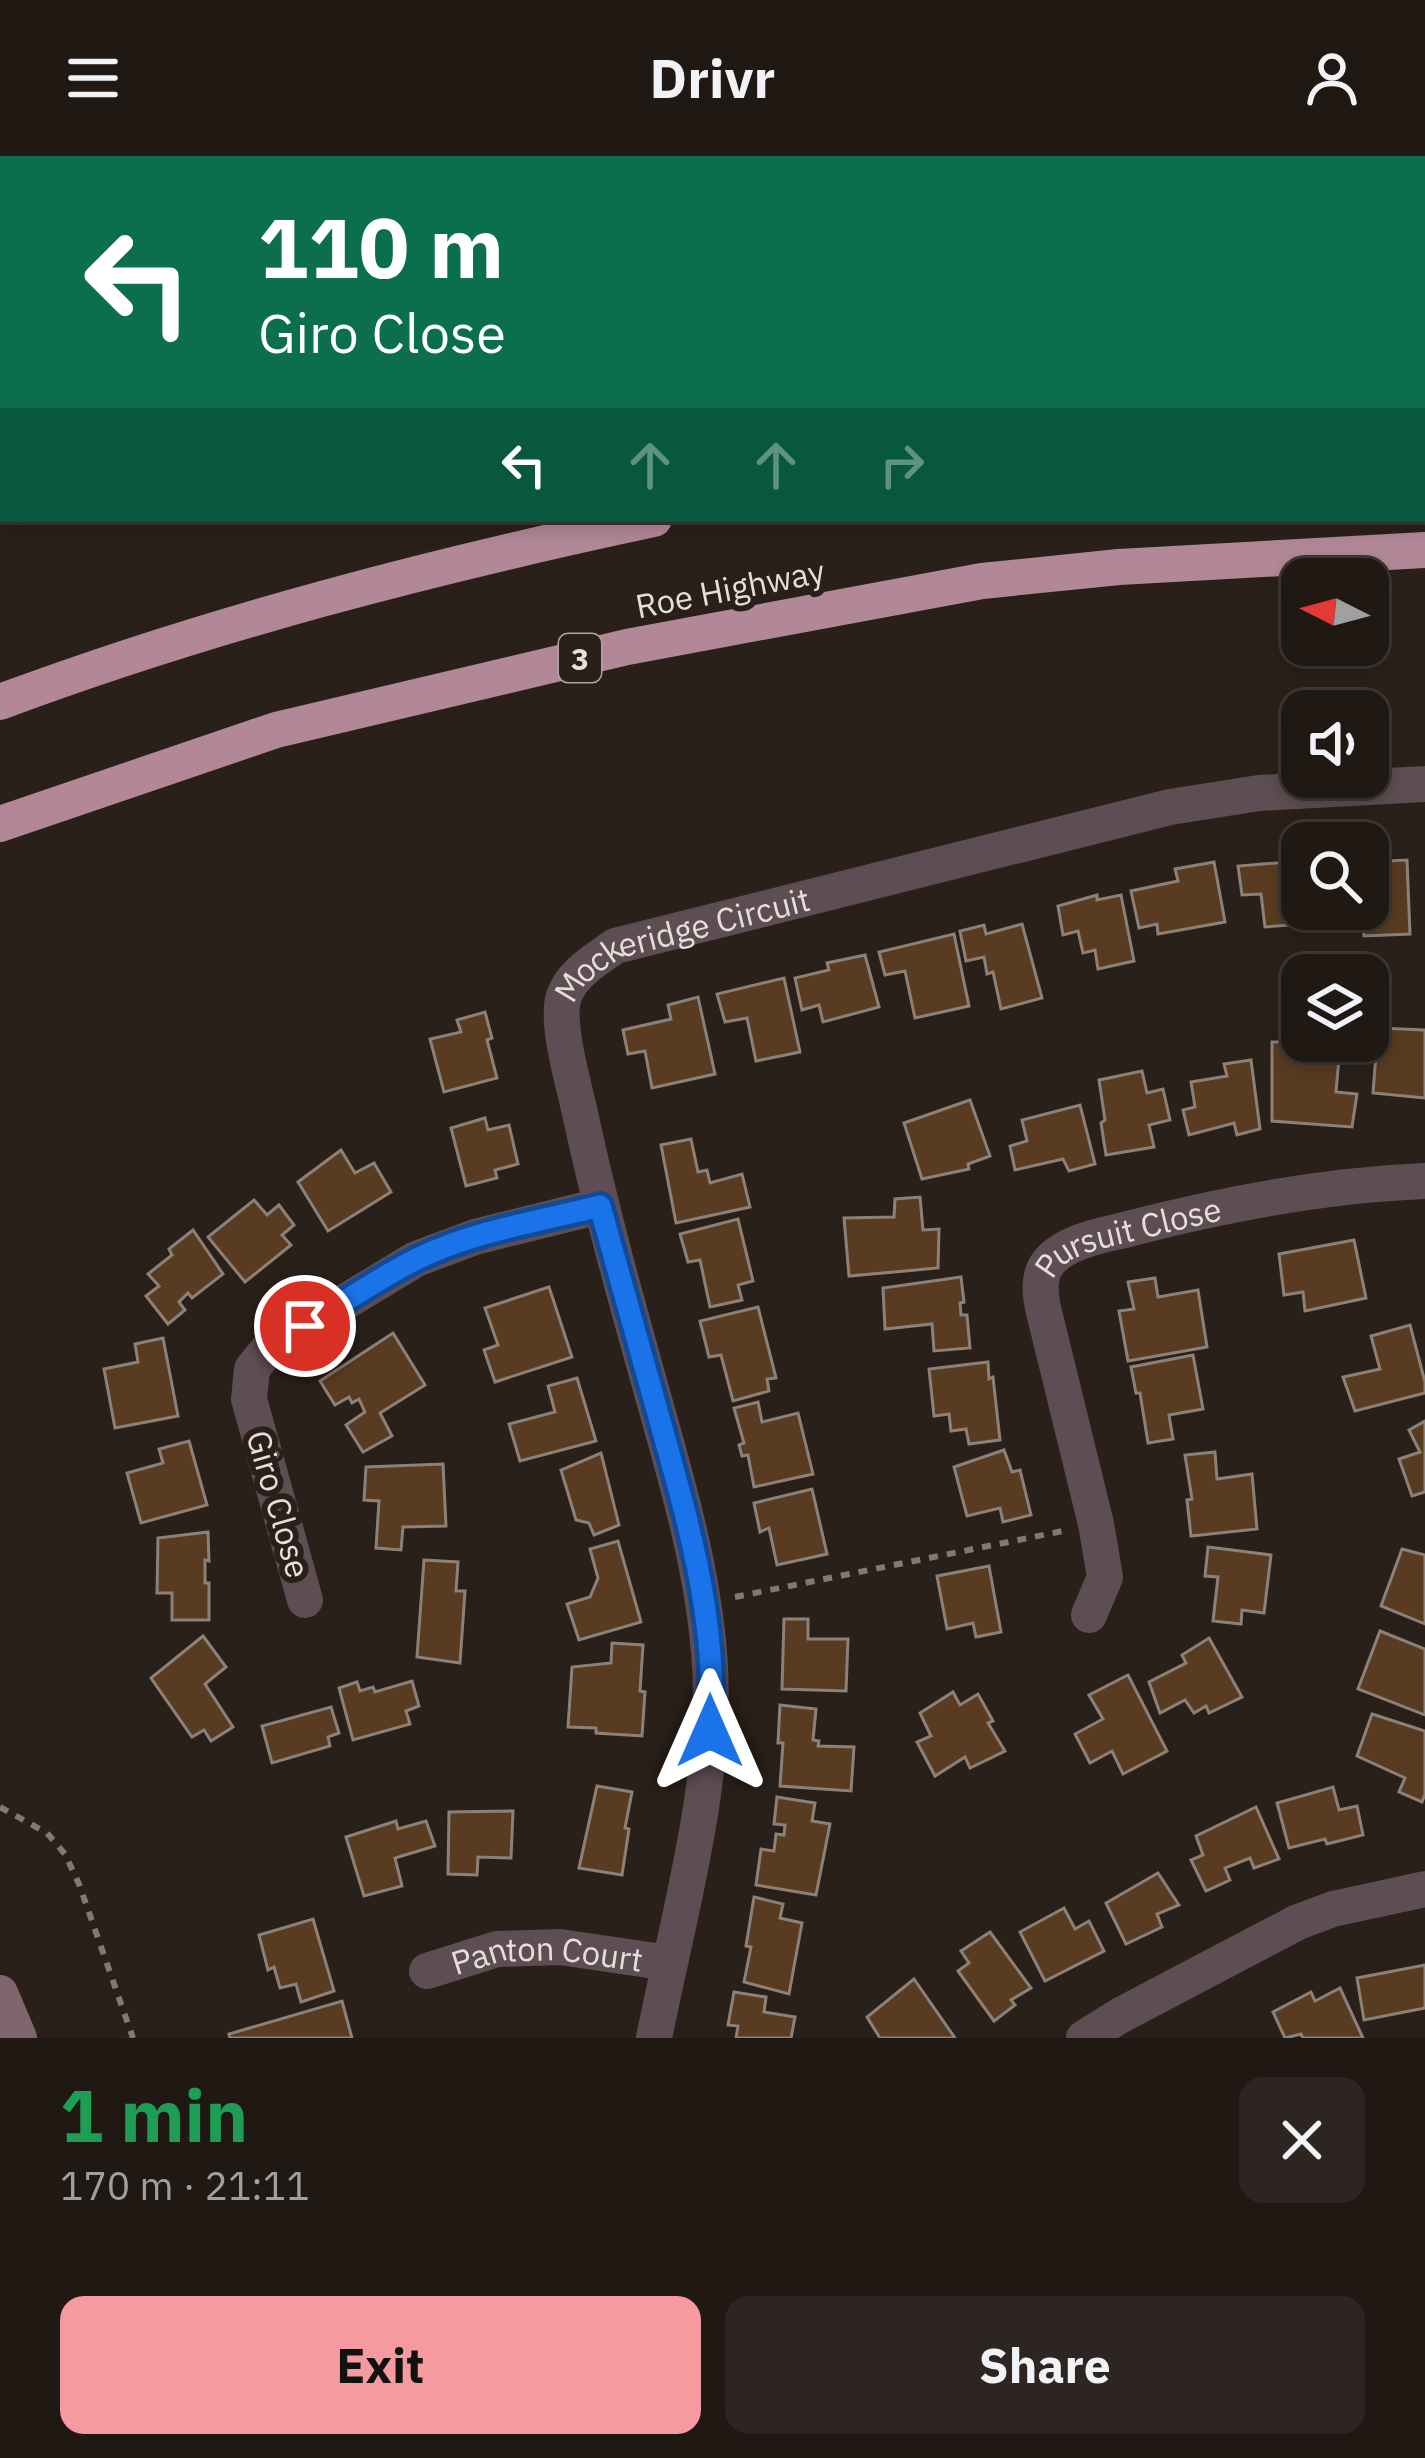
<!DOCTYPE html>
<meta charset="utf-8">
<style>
:root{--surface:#1f1813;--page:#2c2521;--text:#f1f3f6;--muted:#a1a0a0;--line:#3c3733;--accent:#f59b9f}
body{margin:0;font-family:"IBM Plex Sans",sans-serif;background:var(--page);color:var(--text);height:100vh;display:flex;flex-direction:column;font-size:45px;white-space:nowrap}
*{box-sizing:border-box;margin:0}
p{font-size:39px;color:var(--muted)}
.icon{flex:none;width:66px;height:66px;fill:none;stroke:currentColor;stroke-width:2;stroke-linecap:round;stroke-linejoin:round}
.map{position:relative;height:1882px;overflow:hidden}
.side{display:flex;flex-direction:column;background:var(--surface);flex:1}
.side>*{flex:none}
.hud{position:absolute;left:0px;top:0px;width:1425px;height:366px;box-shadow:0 6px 18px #0003,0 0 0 3px var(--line);background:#0b6e4f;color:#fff;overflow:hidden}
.needle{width:78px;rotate:276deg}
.controls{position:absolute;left:1281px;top:402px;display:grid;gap:24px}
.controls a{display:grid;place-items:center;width:108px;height:108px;border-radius:24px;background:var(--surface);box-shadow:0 6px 18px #0003,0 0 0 3px var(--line);font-size:60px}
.pin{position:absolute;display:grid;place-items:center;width:102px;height:102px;color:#fff;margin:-51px;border:6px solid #fff;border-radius:50%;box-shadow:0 3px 12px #0007}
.me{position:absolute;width:132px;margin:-66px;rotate:0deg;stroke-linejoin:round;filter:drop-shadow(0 0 9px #0008)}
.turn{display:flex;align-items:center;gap:42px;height:252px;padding:0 60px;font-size:54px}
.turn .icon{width:156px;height:156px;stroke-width:2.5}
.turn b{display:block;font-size:84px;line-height:102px}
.lanes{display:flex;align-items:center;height:114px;padding:0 60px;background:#0003;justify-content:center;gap:60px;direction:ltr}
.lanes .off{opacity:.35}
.round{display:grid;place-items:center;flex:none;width:126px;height:126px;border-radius:24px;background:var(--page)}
.headline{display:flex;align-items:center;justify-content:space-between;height:204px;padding:0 60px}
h1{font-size:72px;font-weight:700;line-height:90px;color:#1e9e55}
.button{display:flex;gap:24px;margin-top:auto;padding:24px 60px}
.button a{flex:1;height:138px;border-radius:24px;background:var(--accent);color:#111;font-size:48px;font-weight:700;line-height:138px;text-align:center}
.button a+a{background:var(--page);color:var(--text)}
header{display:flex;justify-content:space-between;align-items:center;height:156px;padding:0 60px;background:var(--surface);font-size:54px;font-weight:700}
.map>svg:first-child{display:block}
</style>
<header><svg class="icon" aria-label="menu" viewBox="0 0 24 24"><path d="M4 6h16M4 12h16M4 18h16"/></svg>Drivr<svg class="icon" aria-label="person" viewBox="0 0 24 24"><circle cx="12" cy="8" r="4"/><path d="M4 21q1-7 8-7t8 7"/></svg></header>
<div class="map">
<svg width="1425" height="1882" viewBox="0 0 1425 1882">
<rect width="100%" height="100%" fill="#292019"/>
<g fill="#583b21" stroke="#8c8178" stroke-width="3">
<path d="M1407,704L1410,778L1364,780L1362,753H1368V706Z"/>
<path d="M1302,705V753H1314L1315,767L1265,771L1261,738L1242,739L1238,710Z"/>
<path d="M1214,706L1225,766L1158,778L1157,768L1139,772L1131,735L1178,725L1175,713Z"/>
<path d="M1097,739V744L1121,739L1134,805L1098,813L1095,794L1083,797L1078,775L1063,779L1058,750Z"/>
<path d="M1022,768L1042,842L1001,853L993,816L987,818L984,801L966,805L960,775L984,769L986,778Z"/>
<path d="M954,778L969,850L915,862L905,815L885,819L879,796Z"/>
<path d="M865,799L879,851L823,866L819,849L802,854L795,822L829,814L827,807Z"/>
<path d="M784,822L800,896L756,905L747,862L725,866L717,838Z"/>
<path d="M698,841L715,918L652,932L645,895L628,898L623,874L671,863L668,849Z"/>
<path d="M485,856L492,882L487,884L497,922L444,936L430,883L461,876L457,864Z"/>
<path d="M1378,872L1425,874V942L1373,937Z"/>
<path d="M1272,886H1310V901L1339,902L1336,936L1357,938L1352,971L1272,965Z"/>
<path d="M1251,904L1260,973L1237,979L1234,967L1189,979L1183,954L1195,951L1191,926L1227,920L1224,908Z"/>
<path d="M1142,915L1147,937L1163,933L1170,964L1149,969L1154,991L1106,999L1101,967L1105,964L1099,924Z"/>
<path d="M970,944L990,1000L968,1008L969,1013L922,1023L904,967Z"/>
<path d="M1080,949L1095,1008L1069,1015L1063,1003L1015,1014L1010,990L1027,985L1022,964Z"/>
<path d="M485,962L488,974L509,969L518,1008L495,1014L497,1022L466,1030L451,972Z"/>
<path d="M691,983L698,1016L707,1014L710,1027L742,1018L750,1051L676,1067L661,989Z"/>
<path d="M341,994L355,1017L374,1007L391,1036L328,1075L298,1026Z"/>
<path d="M920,1041L923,1074L939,1073L938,1112L849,1120L844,1062L894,1061L895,1043Z"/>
<path d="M254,1044L267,1059L279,1049L294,1069L282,1079L291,1089L245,1126L208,1081Z"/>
<path d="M738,1063L753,1125L738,1129L742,1144L710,1151L700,1104L688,1106L680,1078Z"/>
<path d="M193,1074L223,1118L192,1142L188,1137L179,1146L185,1154L168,1168L146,1140L159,1130L148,1118L172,1099L169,1093Z"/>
<path d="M1354,1084L1366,1142L1305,1155L1303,1136L1284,1139L1279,1098Z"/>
<path d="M961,1121L964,1146L960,1147L961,1159H967L970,1192L934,1195L932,1168L885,1173L883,1132Z"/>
<path d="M1155,1122L1158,1141L1198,1134L1207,1191L1128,1205L1119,1155L1134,1153L1128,1126Z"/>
<path d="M549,1131L572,1201L495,1226L484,1194L498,1189L485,1152Z"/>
<path d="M758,1151L776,1222L767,1223L769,1235L733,1245L721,1199L709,1201L700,1165Z"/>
<path d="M1410,1169L1425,1226V1237L1355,1255L1343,1221L1380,1213L1371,1180Z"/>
<path d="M393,1177L425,1229L380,1257L392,1280L363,1296L346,1269L365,1256L359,1243L352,1247L349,1241L335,1249L320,1225Z"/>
<path d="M163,1182L178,1260L115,1272L104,1213L138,1206L135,1188Z"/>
<path d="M1193,1199L1203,1253L1169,1259L1173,1283L1148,1287L1140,1237H1136L1131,1211Z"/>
<path d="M988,1206L989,1223L993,1221L1000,1284L969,1288L966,1273L951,1275L949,1258L934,1260L929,1213Z"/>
<path d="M577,1222L596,1285L520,1305L509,1268L555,1256L548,1230Z"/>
<path d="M758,1246L762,1266L798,1257L813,1318L754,1331L748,1299L742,1300L739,1289L744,1287L734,1252Z"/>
<path d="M1425,1265V1336L1412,1340L1399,1303L1420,1296L1409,1274Z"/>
<path d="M189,1285L207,1349L141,1367L127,1317L163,1307L159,1293Z"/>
<path d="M1004,1294L1012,1316L1020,1314L1031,1359L1003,1366L1000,1352L967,1360L954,1311Z"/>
<path d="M1215,1296L1217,1323L1252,1318L1257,1373L1191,1380L1187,1344L1192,1343L1185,1299Z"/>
<path d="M601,1297L619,1369L594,1379L589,1367L576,1364L561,1314Z"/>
<path d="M443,1308L446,1370L403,1371L401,1394L376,1392L379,1345L364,1344L366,1311Z"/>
<path d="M812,1333L827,1398L777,1409L769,1372L760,1376L754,1347Z"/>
<path d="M208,1376L209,1405L205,1404V1427H209V1464H172V1437H157L158,1382Z"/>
<path d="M618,1385L641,1466L579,1484L567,1448L590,1441L598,1422L590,1393Z"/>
<path d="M1208,1391L1271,1399L1264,1457L1242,1454L1241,1468L1213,1465L1218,1421L1205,1420Z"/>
<path d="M1402,1393L1425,1399V1468L1381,1450Z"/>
<path d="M424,1404L458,1406L456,1435H465L460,1507L417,1501Z"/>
<path d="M989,1410L1001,1476L976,1481L973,1467L947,1473L937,1420Z"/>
<path d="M784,1463H808V1483H848L846,1535L782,1533Z"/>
<path d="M1380,1475L1425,1493V1559L1358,1533Z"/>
<path d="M203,1480L226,1511L205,1528L233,1571L211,1585L204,1574L192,1581L151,1522Z"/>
<path d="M1209,1482L1242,1541L1209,1557L1206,1550L1194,1557L1185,1544L1160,1557L1149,1526L1186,1507L1182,1499Z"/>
<path d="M612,1487L643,1489L640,1535L645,1536L642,1580L596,1577V1572L568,1571L572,1511L611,1507Z"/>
<path d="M1128,1519L1167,1595L1123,1618L1112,1595L1090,1607L1075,1578L1103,1563L1089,1539Z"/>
<path d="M412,1525L419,1550L406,1555L410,1568L353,1584L339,1532L357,1526L360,1535L373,1531L375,1536Z"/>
<path d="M953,1536L960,1549L978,1538L993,1565L988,1567L1005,1595L970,1612L965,1601L935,1620L917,1586L931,1580L920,1557Z"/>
<path d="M780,1549L816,1553L813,1584L819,1585L818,1590L854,1591L851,1635L780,1630L783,1587H778Z"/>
<path d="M331,1551L339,1577L328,1581L330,1590L272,1607L262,1570Z"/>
<path d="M1372,1558L1425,1575V1638L1422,1646L1399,1636L1405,1622L1357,1600Z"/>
<path d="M597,1630L632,1636L625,1672L629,1673L622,1719L579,1712Z"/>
<path d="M1333,1631L1339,1654L1357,1650L1363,1679L1327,1688L1325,1683L1289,1692L1277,1647Z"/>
<path d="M777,1641L815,1647L812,1665L830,1668L816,1739L756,1729L761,1693L774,1695L776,1678L784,1679L785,1669L774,1668Z"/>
<path d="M1256,1651L1279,1703L1254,1712L1250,1702L1225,1712L1230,1724L1206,1735L1191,1704L1203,1699L1196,1680Z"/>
<path d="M513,1655L511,1702L478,1701L477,1719L448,1718L449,1656Z"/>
<path d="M396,1665L398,1673L426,1665L435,1690L395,1702L402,1730L364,1740L346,1681Z"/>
<path d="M1158,1717L1179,1749L1157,1758L1162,1771L1126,1788L1106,1747Z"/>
<path d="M754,1741L783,1748L780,1762L802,1767L789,1838L744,1826L751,1791L746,1790Z"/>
<path d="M1064,1752L1075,1773L1089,1765L1104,1795L1045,1825L1020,1776Z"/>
<path d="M313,1763L334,1835L301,1846L296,1828L280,1832L274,1811L268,1814L259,1779Z"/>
<path d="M990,1776L1031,1832L1011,1844L1015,1849L994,1865L958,1815L969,1807L961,1795Z"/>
<path d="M1425,1809V1852L1364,1864L1357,1822Z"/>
<path d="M914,1823L955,1882H880L867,1861Z"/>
<path d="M1340,1832L1363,1882H1303L1301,1878L1285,1882L1273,1856L1311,1836L1315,1845Z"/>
<path d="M734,1836L766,1841L764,1856L795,1861L791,1882H736L738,1870L728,1869Z"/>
<path d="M342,1845L352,1882H230L229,1878Z"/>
</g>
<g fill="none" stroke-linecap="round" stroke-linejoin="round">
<g stroke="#817973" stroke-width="6" stroke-dasharray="9 9" stroke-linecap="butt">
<path d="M735,1441L1063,1375"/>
<path d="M0,1651L47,1677L65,1698L79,1728L133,1882"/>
</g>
<g stroke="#5e4d53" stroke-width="36">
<path d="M305,1444L249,1243L252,1213L269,1192L416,1103L475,1081L600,1050"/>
<path id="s1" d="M1089,1459L1105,1421L1096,1368L1043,1152C1040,1137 1038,1120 1048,1107C1066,1084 1106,1079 1132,1072C1229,1047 1325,1029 1425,1025"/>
<path id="s2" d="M427,1815L497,1793L560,1791L669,1807"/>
<path id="s3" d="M654,1882C678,1761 720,1618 709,1496C702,1411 678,1329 655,1247C628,1151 601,1055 580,957C574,929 555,866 564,840C573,816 596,804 615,790L1170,651L1259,637L1425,628"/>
<path d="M1084,1882L1121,1859L1298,1766L1333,1753L1425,1733"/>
</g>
<path stroke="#80656f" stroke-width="36" d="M0,1837L19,1882"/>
<g stroke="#b28797" stroke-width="36">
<path d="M1422,284H1425"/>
<path d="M0,546C212,467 433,410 654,363"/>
<path d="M0,668L276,574L627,491L982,425L1119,411L1425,394"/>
</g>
</g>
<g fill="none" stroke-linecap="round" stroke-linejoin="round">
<g stroke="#114b97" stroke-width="30">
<path id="route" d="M305,1170C343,1147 380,1121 419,1102C475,1075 540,1065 600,1050C620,1122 640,1193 660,1265C688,1365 719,1471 710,1575"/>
</g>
<use href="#route" stroke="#1a73e8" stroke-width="21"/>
</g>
<g text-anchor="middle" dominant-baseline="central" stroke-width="12" stroke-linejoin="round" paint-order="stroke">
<rect fill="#292019" stroke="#ada6a0" stroke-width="3" x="559" y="478" width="42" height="48" rx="9"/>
<g font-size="30" font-weight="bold" fill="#e5dfda">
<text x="580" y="502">3</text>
</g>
<g font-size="33" fill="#e5dfda" stroke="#292019">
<text transform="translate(730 432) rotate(-11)">Roe Highway</text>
<text stroke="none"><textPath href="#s3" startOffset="1200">Mockeridge Circuit</textPath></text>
<text stroke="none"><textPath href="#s1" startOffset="450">Pursuit Close</textPath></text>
<text transform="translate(279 1348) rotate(74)">Giro Close</text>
<text stroke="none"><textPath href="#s2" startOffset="123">Panton Court</textPath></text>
</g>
</g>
</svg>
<div class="controls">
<a><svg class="needle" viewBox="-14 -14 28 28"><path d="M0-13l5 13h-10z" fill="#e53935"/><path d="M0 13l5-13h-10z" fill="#a1a0a0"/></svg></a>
<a><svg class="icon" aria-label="sound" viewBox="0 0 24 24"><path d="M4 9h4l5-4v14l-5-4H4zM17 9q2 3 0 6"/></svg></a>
<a><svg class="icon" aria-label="search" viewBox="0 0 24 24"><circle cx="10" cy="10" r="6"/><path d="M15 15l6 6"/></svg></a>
<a><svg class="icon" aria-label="layers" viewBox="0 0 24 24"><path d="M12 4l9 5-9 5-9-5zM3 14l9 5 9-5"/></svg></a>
</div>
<div class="pin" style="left:305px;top:1170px;background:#d93025"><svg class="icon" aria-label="arrive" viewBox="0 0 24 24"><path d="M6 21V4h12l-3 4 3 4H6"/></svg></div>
<svg class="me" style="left:710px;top:1575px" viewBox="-20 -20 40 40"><path d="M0-17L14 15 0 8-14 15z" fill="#1a73e8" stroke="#fff" stroke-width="4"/></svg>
<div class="hud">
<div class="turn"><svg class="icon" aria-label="left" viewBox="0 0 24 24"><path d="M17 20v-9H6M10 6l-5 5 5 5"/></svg><div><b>110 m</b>Giro Close</div></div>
<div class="lanes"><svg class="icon" aria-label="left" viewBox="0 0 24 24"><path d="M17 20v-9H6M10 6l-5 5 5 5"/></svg><svg class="icon off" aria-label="ahead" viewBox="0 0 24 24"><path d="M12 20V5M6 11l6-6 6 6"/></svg><svg class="icon off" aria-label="ahead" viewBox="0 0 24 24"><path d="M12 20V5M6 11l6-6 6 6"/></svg><svg class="icon off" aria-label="right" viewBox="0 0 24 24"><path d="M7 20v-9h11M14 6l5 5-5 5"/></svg></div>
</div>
</div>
<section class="side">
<div class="headline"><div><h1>1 min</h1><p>170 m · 21:11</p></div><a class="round"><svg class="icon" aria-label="close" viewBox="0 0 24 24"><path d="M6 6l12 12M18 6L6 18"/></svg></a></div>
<div class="button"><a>Exit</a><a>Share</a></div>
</section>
